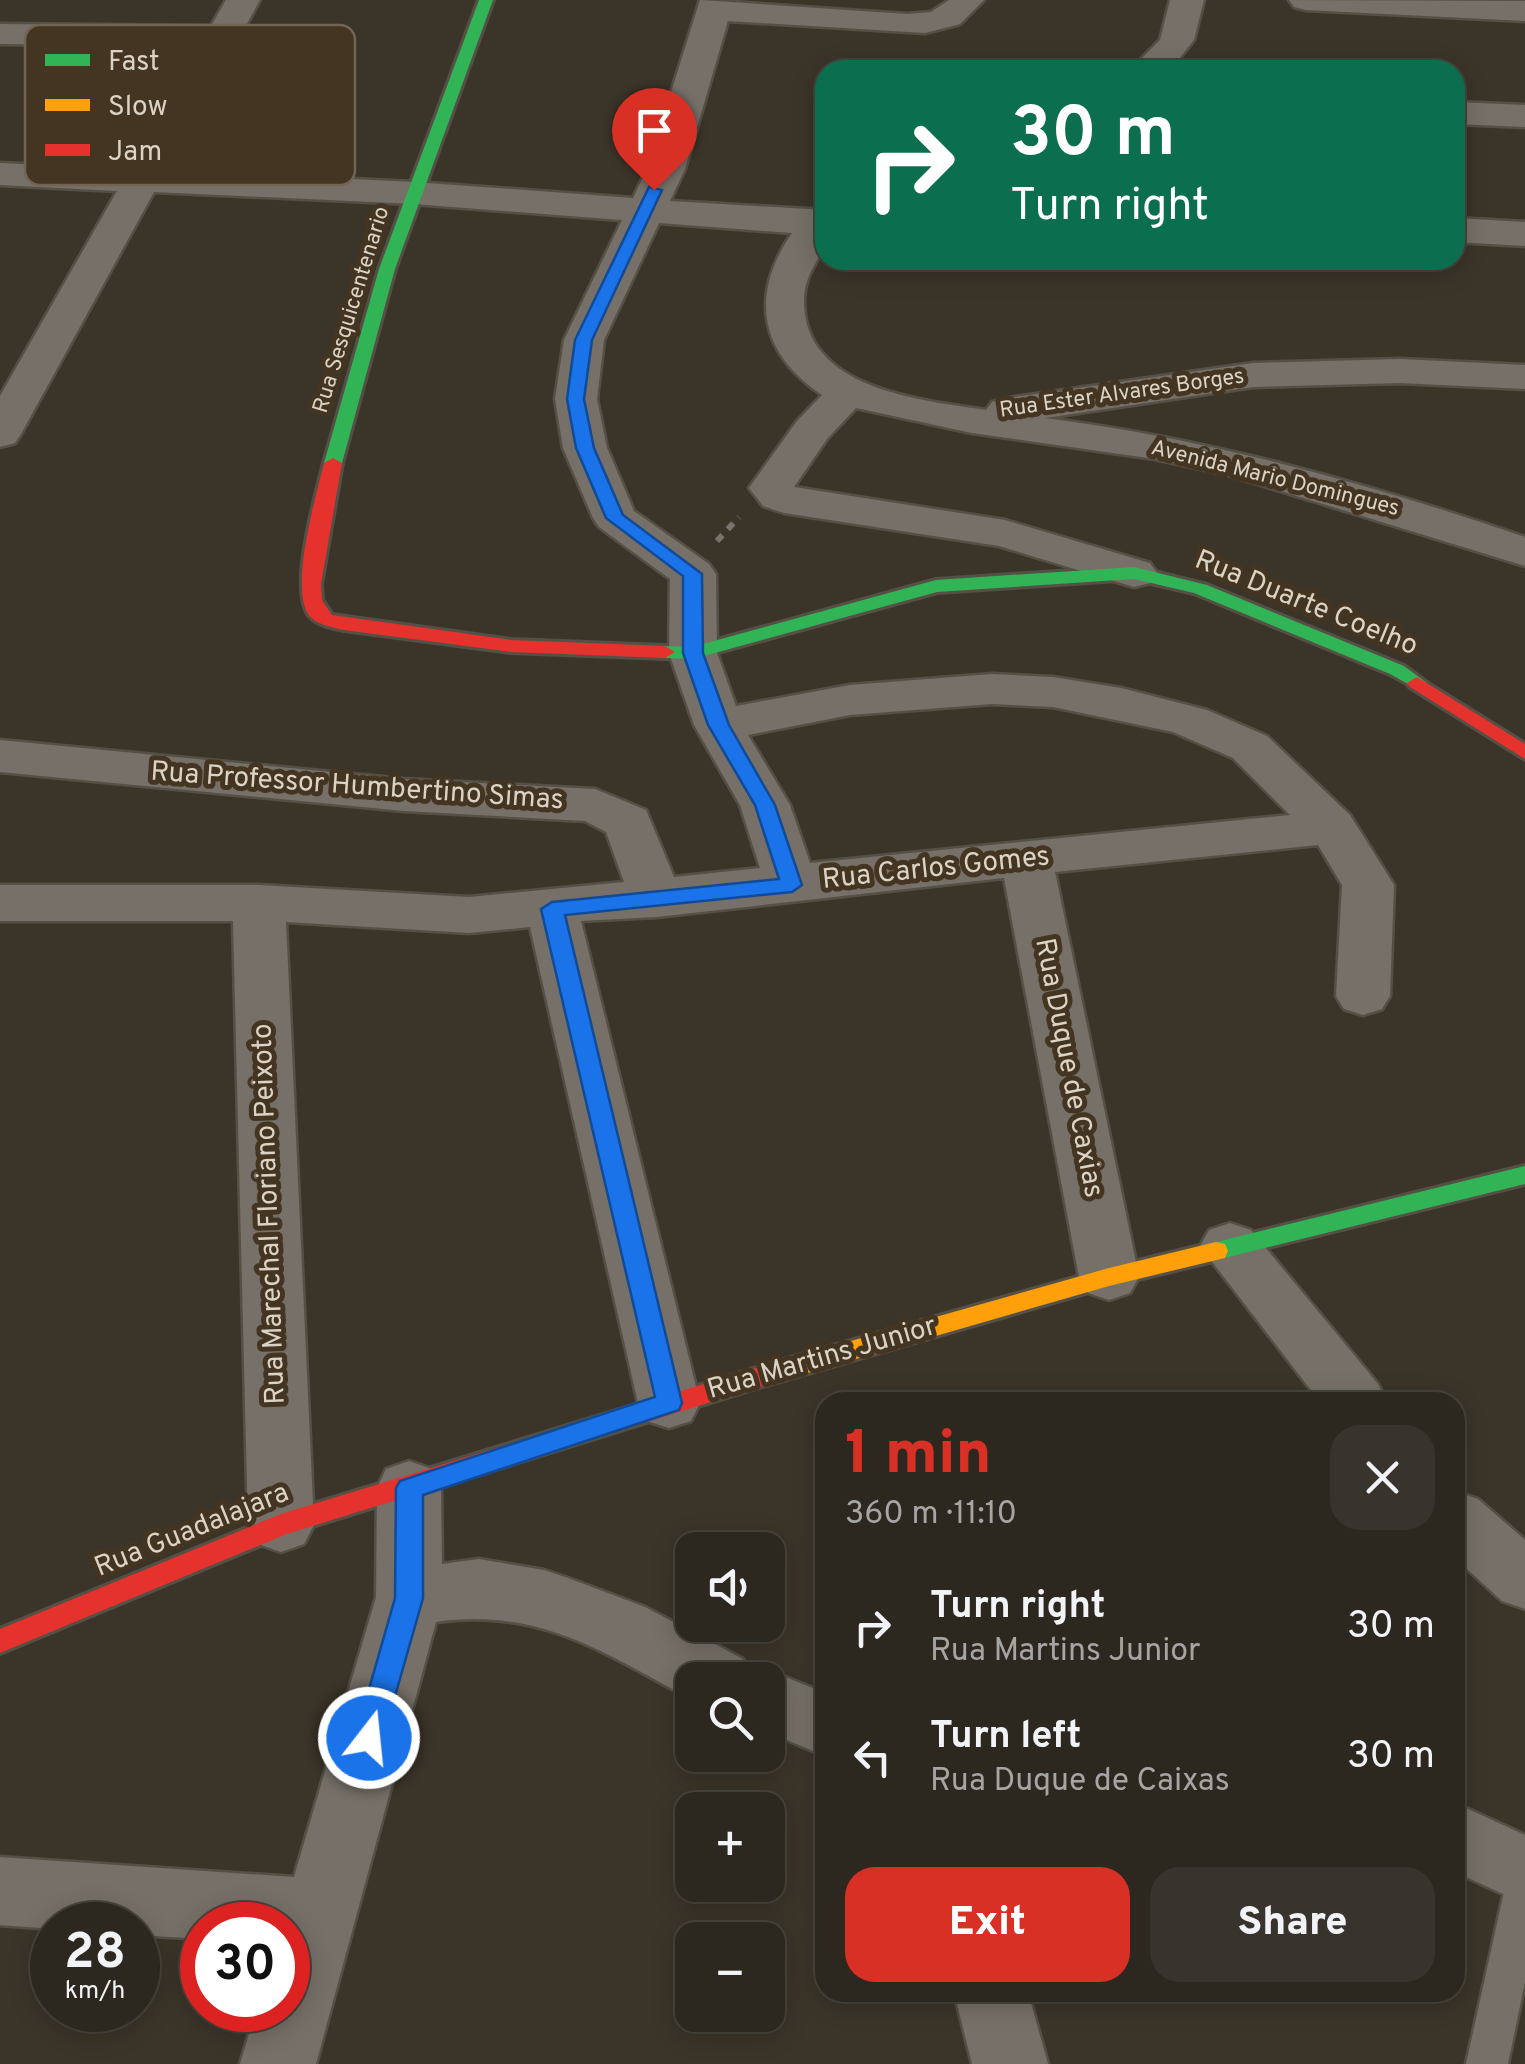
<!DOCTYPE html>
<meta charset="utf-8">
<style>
:root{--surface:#2c271f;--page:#38332c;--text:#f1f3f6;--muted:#a6a5a4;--line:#48443d;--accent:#d93025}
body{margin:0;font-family:Overpass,sans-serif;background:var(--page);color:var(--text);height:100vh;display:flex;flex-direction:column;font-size:38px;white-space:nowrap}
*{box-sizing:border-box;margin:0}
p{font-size:32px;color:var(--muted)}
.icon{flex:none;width:55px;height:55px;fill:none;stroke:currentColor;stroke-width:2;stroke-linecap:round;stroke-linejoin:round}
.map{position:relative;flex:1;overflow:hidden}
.details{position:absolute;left:815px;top:1392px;width:650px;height:610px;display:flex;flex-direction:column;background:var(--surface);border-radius:30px;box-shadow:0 5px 25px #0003,0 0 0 2px var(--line)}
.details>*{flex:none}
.hud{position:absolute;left:815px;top:60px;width:650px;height:210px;border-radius:30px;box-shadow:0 5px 25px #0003,0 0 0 2px var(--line);background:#0b6e4f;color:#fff;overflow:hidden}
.buttons{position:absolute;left:675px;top:1532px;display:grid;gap:20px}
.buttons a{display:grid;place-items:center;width:110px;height:110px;border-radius:20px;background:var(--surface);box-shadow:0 5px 25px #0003,0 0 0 2px var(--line);font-size:50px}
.speed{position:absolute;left:30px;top:1902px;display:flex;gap:20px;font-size:50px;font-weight:700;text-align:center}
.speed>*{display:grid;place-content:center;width:130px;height:130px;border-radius:50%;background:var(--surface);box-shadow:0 5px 25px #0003,0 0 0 2px var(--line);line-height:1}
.speed small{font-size:25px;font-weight:400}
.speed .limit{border:15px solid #d22;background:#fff;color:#111}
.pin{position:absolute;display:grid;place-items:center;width:85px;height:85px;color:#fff;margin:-102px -42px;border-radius:50% 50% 50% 0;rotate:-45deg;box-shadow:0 0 10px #0007}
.pin .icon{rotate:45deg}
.me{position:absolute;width:110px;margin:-55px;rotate:16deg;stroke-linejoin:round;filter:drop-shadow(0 0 8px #0008)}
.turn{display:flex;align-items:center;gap:35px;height:210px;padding:0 30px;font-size:45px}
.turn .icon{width:130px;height:130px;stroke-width:2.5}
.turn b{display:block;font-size:70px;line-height:85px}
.round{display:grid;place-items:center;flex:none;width:105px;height:105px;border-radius:30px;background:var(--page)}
.head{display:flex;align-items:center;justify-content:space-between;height:170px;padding:0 30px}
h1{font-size:60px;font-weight:800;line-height:75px;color:var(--accent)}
.cta{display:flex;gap:20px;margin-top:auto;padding:20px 30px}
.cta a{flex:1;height:115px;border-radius:30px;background:var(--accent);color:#fff;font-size:40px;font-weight:800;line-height:115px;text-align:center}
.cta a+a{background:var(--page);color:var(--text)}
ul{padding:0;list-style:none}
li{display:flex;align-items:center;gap:30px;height:130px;padding:0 30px}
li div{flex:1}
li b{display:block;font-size:38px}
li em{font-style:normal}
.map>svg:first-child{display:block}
</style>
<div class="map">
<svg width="1525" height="2064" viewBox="0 0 1525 2064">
<rect width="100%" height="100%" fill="#3b3429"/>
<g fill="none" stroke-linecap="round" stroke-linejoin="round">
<g stroke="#555046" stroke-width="5">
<path id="lane" d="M1525,1869V1982L1508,2064H1466L1505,1887L1511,1874Z"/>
</g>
<g stroke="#555046" stroke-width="5">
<g id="street">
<path d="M226,0H260L166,170L414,182L633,198L647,169L700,0L907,14L931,12L949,0H984L960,24L925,33L728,21L685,169L670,201L825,210C825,220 827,233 825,242C820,262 805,272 804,299C802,390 921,400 986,410L992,402L1007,398L1253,363L1400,359L1525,365V389L1400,383L1253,387L1045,418C1210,439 1367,483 1525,537V566L1228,475L1155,459L972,433L856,408L827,439L794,487L1005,520L1150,563L1157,573L1150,583L1134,587L999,546L784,513L763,506L749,488L797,421L822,395C758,352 750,294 792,233L659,223L604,340L597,399L607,448L634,511L709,564L716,574L717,653L736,706L850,685L992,674L1053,677L1121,688L1207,710L1267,736L1350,815L1394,885L1390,996L1382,1009L1363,1015L1344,1009L1336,996L1342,885L1318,845L1055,872L1139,1277L1130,1293L1109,1300L1088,1293L1079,1277L1004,878L656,917L581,921L700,1403L691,1421L669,1428L647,1421L638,1403L530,927L469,933L286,922L314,1525L304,1544L281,1552L258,1544L248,1525L233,921H0V885H259L469,897L624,882L606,832L585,821L404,811L0,772V740L404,779L595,789L646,810L674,877L760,868L740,805L694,725L669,653L670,579L599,527L593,518L563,448L555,399L564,340L622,220L414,204L154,192L21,434L15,443L0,447V396L117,191L0,185V163L130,169L200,46L0,44V24L211,26ZM992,704L1053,707L1173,732L1233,758L1290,815L810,863L790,805L748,735L850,715Z"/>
<path d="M1170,0H1204L1194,40L1170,70H1130L1160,40Z"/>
<path d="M1289,0L1525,1V21L1306,10L1294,7Z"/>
<path d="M1455,102L1525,105V127L1455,124Z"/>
<path d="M1455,218L1525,222V246L1455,242Z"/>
<path d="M1230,1223L1251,1230L1378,1384L1387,1402H1320L1200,1246L1209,1230Z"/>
<path d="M409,1461L432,1469L441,1488L442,1564L479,1559L544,1570L568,1578L645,1607L743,1659L751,1676L768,1670L825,1693V1756L768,1732V1680H692V1700C605,1653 539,1607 436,1622L316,2064H240L256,2010H288V1925H202V1939L138,1935V1925H52V1929L0,1925V1857L294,1877L376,1597L377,1488L386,1469Z"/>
<path d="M1455,1491L1478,1499L1525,1540V1609L1502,1601L1455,1558Z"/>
<path d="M1455,1803L1525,1835V1904L1455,1872Z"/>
<path d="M954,1992H1028L1048,2064H972Z"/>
</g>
</g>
<g stroke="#555046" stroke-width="6">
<g id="fast">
<path d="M479,0H493L395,269L342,463L333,468L327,467L324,463L379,269Z"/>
<path d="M1134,567L1207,585L1404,666L1427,683L1417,689L1390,674L1194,593L1134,579L937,592L693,659L665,658L655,652L665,646L692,647L936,580Z"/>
<path d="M1525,1166V1184L1216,1260L1207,1258L1204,1251L1207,1244L1216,1242Z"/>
</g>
</g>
<g stroke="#555046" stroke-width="6">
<path id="slow" d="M1216,1242L1225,1244L1228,1251L1225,1258L1109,1286L766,1385L757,1382L753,1375L757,1368L766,1365L1109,1268Z"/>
</g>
<g stroke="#555046" stroke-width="6">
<g id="jam">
<path d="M333,458L342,463L321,584L322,600L332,615L511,640L665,646L675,652L665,658L511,652L344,630C331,627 316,625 308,614C290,585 316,496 324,463Z"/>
<path d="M1417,677L1525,744V759L1410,687L1407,683Z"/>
<path d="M766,1365L775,1368L779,1375L775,1382L287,1534L0,1653V1629L281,1514Z"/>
</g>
</g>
<path stroke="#77726b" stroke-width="6" stroke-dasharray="8 8" stroke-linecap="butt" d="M717,541L739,517"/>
<use href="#lane" fill="#767068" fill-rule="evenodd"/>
<use href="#street" fill="#767068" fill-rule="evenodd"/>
<use href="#fast" fill="#30b455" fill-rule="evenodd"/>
<use href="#slow" fill="#ff9f0a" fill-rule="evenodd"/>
<use href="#jam" fill="#e5322d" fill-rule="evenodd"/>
</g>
<path fill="#1a73e8" stroke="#114b97" stroke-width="2.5" d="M649,187L662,190L592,340L584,399L594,448L623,515L702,574L703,653L729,725L775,805L802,885L792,892L565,915L682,1403L679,1410L423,1495V1598L383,1738L379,1747L369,1750L359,1747L355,1738L395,1598L396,1488L400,1481L655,1397L541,909L552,902L779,879L755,805L708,725L683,653V576L606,518L576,448L567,399L575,340Z"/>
<g text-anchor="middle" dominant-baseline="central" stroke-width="10" stroke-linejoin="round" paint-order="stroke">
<g font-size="22" fill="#dbd3c6" stroke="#433521">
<text transform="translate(352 310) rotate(-73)">Rua Sesquicentenario</text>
<text transform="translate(1122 394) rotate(-8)">Rua Ester Alvares Borges</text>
<text transform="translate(1275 479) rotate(14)">Avenida Mario Domingues</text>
</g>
<g font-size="28" fill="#dbd3c6" stroke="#433521">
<text transform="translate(1306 604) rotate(22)">Rua Duarte Coelho</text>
<text transform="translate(357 787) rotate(4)">Rua Professor Humbertino Simas</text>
<text transform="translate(936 869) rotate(-6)">Rua Carlos Gomes</text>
<text transform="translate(1068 1068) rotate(79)">Rua Duque de Caxias</text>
<text transform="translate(270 1214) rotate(-92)">Rua Marechal Floriano Peixoto</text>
<text transform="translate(822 1359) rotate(-16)">Rua Martins Junior</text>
<text transform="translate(192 1531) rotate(-22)">Rua Guadalajara</text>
</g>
</g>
<rect x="25" y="25" width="330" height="160" rx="15" fill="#433521" stroke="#716453" stroke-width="2.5"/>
<rect x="45" y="54" width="45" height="12" fill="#30b455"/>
<rect x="45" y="99" width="45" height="12" fill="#ff9f0a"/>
<rect x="45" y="144" width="45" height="12" fill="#e5322d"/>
<g font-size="28" fill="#dbd3c6">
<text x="108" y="70">Fast</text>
<text x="108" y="115">Slow</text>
<text x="108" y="160">Jam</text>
</g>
</svg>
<div class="buttons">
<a><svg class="icon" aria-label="sound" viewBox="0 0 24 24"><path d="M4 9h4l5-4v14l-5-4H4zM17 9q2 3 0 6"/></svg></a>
<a><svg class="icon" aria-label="search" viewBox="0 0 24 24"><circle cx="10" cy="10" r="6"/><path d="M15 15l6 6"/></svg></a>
<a>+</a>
<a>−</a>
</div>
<div class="speed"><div>28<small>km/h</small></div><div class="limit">30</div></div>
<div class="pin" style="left:654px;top:190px;background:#d93025"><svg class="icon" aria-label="arrive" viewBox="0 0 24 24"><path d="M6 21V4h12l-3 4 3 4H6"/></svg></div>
<svg class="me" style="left:369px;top:1738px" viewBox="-20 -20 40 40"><circle r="17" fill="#1a73e8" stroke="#fff" stroke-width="3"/><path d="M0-11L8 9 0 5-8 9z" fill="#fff"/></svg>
<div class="hud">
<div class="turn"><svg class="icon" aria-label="right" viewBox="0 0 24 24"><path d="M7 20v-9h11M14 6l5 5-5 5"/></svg><div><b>30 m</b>Turn right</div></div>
</div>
<section class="details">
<div class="head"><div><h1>1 min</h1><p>360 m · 11:10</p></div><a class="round"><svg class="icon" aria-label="close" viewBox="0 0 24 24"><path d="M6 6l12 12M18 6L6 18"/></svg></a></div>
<ul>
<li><svg class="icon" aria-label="right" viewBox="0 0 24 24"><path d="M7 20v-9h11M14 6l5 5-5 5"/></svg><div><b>Turn right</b><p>Rua Martins Junior</p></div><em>30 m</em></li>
<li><svg class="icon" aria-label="left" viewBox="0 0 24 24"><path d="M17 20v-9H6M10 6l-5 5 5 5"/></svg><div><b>Turn left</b><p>Rua Duque de Caixas</p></div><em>30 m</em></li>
</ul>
<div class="cta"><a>Exit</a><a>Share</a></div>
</section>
</div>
